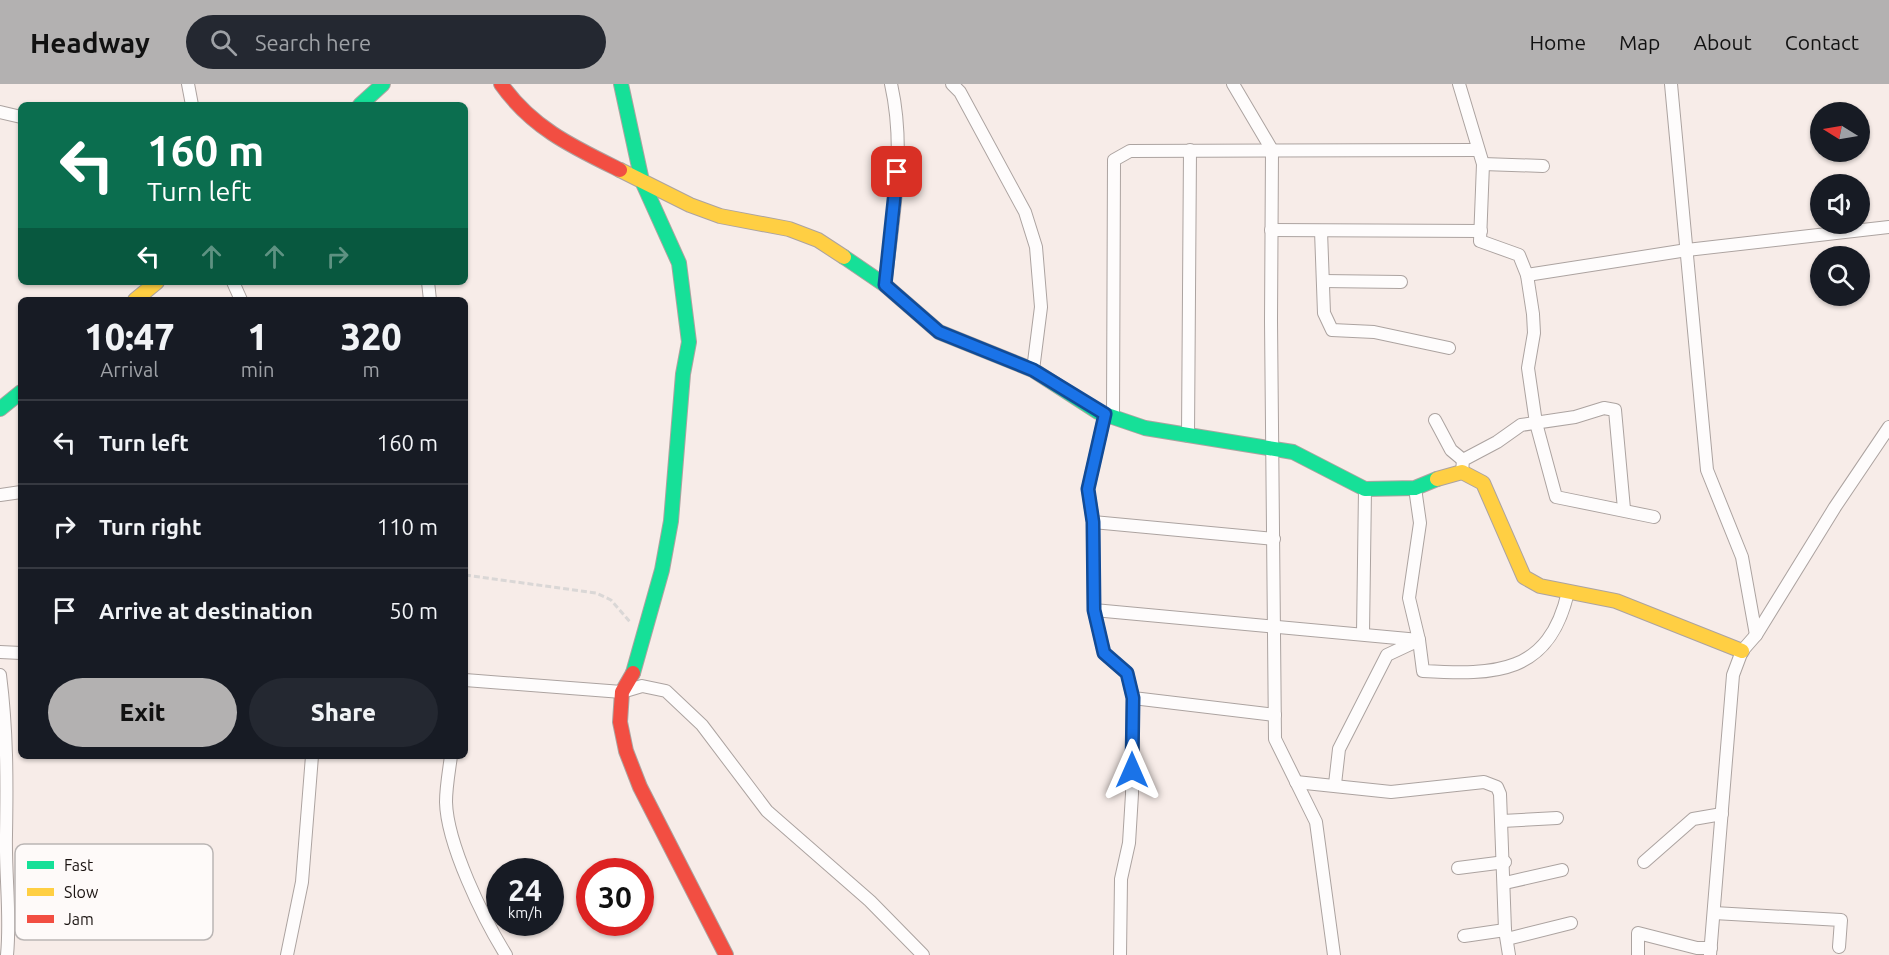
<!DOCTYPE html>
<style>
:root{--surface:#171b24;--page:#242831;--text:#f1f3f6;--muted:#9ea1a6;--line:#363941;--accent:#b3b1b1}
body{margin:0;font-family:Ubuntu,sans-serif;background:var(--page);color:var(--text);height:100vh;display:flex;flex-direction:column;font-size:22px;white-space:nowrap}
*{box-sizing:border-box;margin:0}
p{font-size:20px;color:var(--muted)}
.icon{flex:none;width:33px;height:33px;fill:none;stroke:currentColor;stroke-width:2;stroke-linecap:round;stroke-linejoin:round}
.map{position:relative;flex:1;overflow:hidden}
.details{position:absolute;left:18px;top:213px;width:450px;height:462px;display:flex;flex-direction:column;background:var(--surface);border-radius:9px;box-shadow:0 2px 4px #0004}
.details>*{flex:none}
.guide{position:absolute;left:18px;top:18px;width:450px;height:183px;border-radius:9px;box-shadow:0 2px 4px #0004;background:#0b6e4f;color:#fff;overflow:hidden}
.needle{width:39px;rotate:281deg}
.buttons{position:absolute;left:1810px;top:18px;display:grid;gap:12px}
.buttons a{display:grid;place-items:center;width:60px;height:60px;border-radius:50%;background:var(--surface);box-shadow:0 2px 4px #0004;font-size:30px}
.speed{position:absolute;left:486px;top:774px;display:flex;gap:12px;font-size:30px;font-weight:700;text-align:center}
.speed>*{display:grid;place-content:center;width:78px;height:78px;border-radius:50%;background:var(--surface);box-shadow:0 2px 4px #0004;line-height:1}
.speed small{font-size:15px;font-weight:400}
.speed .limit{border:9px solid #d22;background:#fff;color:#111}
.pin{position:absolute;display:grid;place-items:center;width:51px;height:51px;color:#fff;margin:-26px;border-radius:12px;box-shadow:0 3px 9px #0006}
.me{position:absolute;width:66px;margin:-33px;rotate:0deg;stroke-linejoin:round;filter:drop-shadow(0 0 4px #0008)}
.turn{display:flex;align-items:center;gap:21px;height:126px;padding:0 30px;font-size:27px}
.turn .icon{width:78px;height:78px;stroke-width:2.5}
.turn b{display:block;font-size:42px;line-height:51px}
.lanes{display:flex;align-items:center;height:57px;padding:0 30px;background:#0003;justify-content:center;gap:30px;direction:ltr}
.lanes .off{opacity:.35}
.eta{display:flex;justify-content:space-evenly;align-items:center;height:102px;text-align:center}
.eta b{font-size:36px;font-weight:800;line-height:42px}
.cta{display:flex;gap:12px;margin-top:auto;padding:12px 30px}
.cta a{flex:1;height:69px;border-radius:36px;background:var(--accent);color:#111;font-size:24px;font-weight:800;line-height:69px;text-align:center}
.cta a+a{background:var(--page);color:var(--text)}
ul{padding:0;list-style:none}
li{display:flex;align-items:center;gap:18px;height:84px;padding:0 30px;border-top:2px solid var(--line)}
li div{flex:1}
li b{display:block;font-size:22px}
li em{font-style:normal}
header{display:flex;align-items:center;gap:36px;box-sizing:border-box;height:84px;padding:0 30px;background:var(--accent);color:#111}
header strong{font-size:28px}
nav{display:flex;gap:33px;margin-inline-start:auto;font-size:21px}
.search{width:420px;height:54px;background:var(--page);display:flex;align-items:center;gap:15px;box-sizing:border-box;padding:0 21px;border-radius:33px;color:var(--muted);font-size:22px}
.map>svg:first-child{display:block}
</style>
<header>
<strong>Headway</strong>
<div class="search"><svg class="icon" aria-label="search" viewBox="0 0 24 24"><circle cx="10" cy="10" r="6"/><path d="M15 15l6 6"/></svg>Search here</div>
<nav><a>Home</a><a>Map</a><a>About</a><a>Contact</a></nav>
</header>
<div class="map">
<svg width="1889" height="871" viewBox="0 0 1889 871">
<rect width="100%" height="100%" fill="#f7ece8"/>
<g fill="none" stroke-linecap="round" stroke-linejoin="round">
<g stroke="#aca3a0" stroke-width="14">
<g id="street">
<path d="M188,0L192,21"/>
<path d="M952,0L960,8L1025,128L1036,163L1041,223L1033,286"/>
<path d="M1233,0L1272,66L1271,237L1275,655L1316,738L1334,871"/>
<path d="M1459,0L1483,80L1480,157L1519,171L1527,191L1533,230L1534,249L1528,284L1536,339L1556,413L1654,433"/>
<path d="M1671,0L1707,386L1742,473L1756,551"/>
<path d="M0,28L21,33"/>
<path d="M1483,80L1543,82"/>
<path d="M1271,146L1481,147"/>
<path d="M1321,147L1324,229L1332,246L1374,248L1449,264"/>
<path d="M1527,191L1687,166L1889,143"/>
<path d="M1323,197L1401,198"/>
<path d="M233,198L241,216"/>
<path d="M428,198L430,216"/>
<path d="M885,201C893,134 906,66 891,0"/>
<path d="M1105,330L1088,405L1093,438L1094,526L1104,569L1127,589L1133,614L1275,631"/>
<path d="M1113,333L1114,76L1130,67L1476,66"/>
<path d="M1435,336L1451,366L1463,376"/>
<path d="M1188,352L1190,66"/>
<path d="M1462,388L1463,376L1497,358L1521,341L1575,333L1604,324L1615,326L1624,425"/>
<path d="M0,411L21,408"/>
<path d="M1093,438L1274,455"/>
<path d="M1094,526L1419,556L1423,587C1495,591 1549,591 1568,508"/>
<path d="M1363,550L1365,405"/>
<path d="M0,568L21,569"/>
<path d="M0,591C7,646 7,696 6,751C5,791 11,831 7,871"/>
<path d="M465,596L622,608L642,602L666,607L702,641L767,727L870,817L923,871"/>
<path d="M451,672C449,687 446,703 446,718C447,760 483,834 506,871"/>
<path d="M1296,698L1391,708L1484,698L1497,703L1500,710L1505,846L1509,871"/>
<path d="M1335,700L1339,665L1387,571L1419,556L1409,514L1420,439L1415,404"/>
<path d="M1502,737L1557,734"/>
<path d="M1644,778L1693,735L1722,730"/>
<path d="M1458,784L1505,778"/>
<path d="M1505,799L1562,786"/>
<path d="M1714,829L1841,836L1839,863"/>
<path d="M1464,852L1505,846"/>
<path d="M1507,855L1571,839"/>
<path d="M287,871L302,798L312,672"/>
<path d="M1120,871L1121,795L1129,759L1132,710L1133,614"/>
<path d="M1638,871V849L1697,864H1711"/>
<path d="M1710,871L1733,591L1742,567L1756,551L1835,423L1889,343"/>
</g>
</g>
<g stroke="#aca3a0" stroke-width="16">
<g id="fast">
<path d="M621,0L642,97L679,179L689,258L683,290L671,437L662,486L633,589"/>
<path d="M360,21L383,0"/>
<path d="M844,173L885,201L939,248L1033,286L1098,328L1145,344L1293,368L1365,405L1415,404L1437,395"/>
<path d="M0,325L21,308"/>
</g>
</g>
<g stroke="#aca3a0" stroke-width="16">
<g id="slow">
<path d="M620,86L690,121L720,132L789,145L818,156L844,173"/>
<path d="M135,216L157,198"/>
<path d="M1437,395L1462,388L1483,399L1524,493L1540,502L1616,517L1742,567"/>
</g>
</g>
<g stroke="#aca3a0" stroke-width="16">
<g id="jam">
<path d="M501,0C532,44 573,63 620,86"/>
<path d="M633,589L622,608L620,638L626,667L640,703L726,871"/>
</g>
</g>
<path stroke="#dad7d6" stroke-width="3" stroke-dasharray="6 3" stroke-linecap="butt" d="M465,491L596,509L611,516L630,538"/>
<use href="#street" stroke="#fefcfc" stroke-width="12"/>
<use href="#fast" stroke="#16e098" stroke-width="14"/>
<use href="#slow" stroke="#ffcf43" stroke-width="14"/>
<use href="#jam" stroke="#f24e42" stroke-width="14"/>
</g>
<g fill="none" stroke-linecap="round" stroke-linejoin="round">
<g stroke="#114b97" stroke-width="15">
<path id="route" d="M897,88L885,201L939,248L1033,286L1105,330L1088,405L1093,438L1094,526L1104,569L1127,589L1133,614L1132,686"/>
</g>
<use href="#route" stroke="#1a73e8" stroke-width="10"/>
</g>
<rect x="15" y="760" width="198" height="96" rx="9" fill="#fefaf9" stroke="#bab5b4" stroke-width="1.5"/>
<rect x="27" y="777" width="27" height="8" fill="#16e098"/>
<rect x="27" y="804" width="27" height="8" fill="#ffcf43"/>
<rect x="27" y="831" width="27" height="8" fill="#f24e42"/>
<g font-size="16" fill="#1b1412">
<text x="64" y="787">Fast</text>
<text x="64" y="814">Slow</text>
<text x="64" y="841">Jam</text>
</g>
</svg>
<div class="buttons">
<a><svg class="needle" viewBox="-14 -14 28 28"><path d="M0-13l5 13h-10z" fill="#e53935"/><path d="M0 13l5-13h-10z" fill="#9ea1a6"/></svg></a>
<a><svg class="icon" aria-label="sound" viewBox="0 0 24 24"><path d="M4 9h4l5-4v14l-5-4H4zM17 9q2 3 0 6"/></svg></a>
<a><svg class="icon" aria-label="search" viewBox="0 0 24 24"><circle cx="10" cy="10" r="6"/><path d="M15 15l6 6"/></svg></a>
</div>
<div class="speed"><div>24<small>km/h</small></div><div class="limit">30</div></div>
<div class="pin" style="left:897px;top:88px;background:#d93025"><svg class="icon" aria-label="arrive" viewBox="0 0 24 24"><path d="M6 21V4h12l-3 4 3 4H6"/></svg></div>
<svg class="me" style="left:1132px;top:686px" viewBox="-20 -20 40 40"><path d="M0-17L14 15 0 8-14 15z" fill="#1a73e8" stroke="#fff" stroke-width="4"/></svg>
<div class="guide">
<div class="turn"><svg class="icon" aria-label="left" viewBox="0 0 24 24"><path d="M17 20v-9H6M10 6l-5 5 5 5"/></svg><div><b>160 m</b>Turn left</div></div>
<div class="lanes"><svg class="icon" aria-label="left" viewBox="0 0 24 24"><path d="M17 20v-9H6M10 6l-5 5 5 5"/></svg><svg class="icon off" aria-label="ahead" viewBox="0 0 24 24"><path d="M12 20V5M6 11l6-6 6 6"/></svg><svg class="icon off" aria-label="ahead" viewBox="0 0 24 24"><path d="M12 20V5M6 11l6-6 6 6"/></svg><svg class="icon off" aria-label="right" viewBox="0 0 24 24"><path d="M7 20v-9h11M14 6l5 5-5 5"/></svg></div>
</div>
<section class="details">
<div class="eta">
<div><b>10:47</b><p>Arrival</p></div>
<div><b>1</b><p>min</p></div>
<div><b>320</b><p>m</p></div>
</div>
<ul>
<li><svg class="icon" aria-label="left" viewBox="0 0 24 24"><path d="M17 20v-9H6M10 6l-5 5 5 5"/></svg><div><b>Turn left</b></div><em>160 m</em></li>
<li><svg class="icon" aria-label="right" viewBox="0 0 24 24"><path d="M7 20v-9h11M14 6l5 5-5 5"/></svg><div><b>Turn right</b></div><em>110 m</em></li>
<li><svg class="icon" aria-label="arrive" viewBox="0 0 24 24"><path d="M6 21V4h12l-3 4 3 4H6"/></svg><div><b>Arrive at destination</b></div><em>50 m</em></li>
</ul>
<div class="cta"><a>Exit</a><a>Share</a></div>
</section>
</div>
